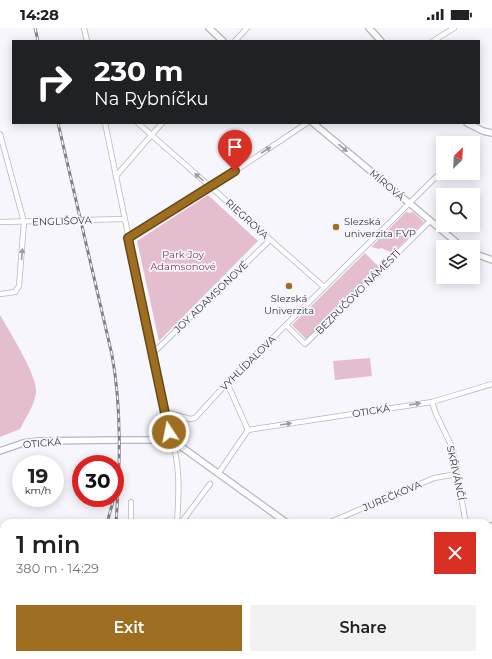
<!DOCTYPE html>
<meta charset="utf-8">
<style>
:root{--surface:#fff;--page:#f2f2f2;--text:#202124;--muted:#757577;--accent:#9d6e20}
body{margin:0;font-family:Montserrat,sans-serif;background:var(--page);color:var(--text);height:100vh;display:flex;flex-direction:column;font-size:15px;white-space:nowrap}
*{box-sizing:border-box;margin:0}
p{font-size:13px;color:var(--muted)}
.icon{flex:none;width:22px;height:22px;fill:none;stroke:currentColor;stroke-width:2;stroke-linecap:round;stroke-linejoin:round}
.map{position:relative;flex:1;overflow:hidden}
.details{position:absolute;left:0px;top:491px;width:492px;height:140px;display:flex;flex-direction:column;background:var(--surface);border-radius:12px 12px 0 0;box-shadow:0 2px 10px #0003}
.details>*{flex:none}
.hud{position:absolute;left:12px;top:12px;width:468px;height:84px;border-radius:0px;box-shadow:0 2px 10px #0003;background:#202124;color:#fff;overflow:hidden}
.needle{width:26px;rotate:24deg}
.fabs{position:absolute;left:436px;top:108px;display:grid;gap:8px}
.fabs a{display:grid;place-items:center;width:44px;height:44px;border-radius:0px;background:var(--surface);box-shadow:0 2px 10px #0003;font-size:20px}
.speed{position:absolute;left:12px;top:427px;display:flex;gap:8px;font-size:20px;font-weight:700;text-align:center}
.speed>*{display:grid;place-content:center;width:52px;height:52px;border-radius:50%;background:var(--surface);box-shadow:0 2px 10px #0003;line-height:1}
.speed small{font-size:10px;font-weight:400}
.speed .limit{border:6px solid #d22;background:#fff;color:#111}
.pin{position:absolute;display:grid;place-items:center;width:34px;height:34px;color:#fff;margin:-41px -17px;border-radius:50% 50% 50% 0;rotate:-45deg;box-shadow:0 0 4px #0007}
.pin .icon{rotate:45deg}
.me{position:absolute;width:44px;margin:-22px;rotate:349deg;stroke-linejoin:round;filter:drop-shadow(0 0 3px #0008)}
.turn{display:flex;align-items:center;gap:14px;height:84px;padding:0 16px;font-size:18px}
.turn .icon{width:52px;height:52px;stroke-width:2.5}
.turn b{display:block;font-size:28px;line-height:34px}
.round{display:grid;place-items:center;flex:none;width:42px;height:42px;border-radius:0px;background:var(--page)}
.overview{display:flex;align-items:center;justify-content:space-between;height:68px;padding:0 16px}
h1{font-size:24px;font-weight:600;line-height:30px}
.button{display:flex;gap:8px;margin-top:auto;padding:8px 16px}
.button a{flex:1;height:46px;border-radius:0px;background:var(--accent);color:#fff;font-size:16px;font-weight:600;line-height:46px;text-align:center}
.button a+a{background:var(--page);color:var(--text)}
.status{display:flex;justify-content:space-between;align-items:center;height:28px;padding:0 20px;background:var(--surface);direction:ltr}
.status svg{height:11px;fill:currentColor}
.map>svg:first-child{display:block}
</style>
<div class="status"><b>14:28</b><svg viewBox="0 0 49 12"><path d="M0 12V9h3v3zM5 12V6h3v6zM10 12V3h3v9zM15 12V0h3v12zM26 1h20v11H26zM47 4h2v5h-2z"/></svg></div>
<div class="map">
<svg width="492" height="631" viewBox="0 0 492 631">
<rect width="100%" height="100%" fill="#f7f6fd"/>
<g fill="#e4bece">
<path d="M208,167L258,213L159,313L137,213Z"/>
<path d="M407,183L408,185L413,184L424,194L393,225L381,220L379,221L371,219Z"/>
<path d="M365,225L379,239L306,311L292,297Z"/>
<path d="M0,287C9,303 38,348 36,365C34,378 26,389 20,401L0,409Z"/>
<path d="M370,330L372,348L335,352L333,333Z"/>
</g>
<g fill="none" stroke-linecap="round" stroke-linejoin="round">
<g stroke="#b7b5c1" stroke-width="6">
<g id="minor">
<path d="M84,0L87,13"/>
<path d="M235,13L247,0"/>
<path d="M433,13L454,0"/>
<path d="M105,95L169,404C181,433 179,465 177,495"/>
<path d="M138,95L324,259"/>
<path d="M0,106L24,194L19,258L15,264L0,266"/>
<path d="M471,115L474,112"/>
<path d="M116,148L162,95"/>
<path d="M0,194L124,191"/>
<path d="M128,210L211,159L307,95"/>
<path d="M286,297L305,316L430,193"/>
<path d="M152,326L270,212"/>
<path d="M432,374L436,386L453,421L465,491L464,495"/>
<path d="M165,384L190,391L195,390L227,355L443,142"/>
<path d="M248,402L432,374L492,356"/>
<path d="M218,446L248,402L227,355"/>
<path d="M131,495V474"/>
<path d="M181,495L210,456"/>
<path d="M328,495L434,450L457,446"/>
<path d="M239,627L244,631"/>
<path d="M467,627L473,631"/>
<path d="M166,631L167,627"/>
<path d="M214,631L217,627"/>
<path d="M285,631L288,627"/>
</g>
</g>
<g stroke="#b7b5c1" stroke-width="8">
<g id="tertiary">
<path d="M209,0L223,13"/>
<path d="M369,0L381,13"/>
<path d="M313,95L462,219"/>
<path d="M467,95L483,103L492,105"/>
<path d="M473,225L492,232"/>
<path d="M0,423L23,415L39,413L119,412H172L287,495"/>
</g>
</g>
<g stroke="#b7b5c1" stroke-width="8">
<g id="secondary">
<path d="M488,501L492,498"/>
<path d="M354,631L358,627"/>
</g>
</g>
<use href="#minor" stroke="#fff" stroke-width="4.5"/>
<use href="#tertiary" stroke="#fff" stroke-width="5.5"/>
<use href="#secondary" stroke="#fff" stroke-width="6"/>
<g stroke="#818086" stroke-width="3">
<g id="rail">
<path d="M35,0L38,13"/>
<path d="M58,95L112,327C122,382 120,439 116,495"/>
<path d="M107,495L114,470"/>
<path d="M0,602L4,600"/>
<path d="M109,631V627"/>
</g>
</g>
<use href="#rail" stroke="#f7f6fd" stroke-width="1.5" stroke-dasharray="4.5" stroke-linecap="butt"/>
</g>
<defs><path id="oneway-solid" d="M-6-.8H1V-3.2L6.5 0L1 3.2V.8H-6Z"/></defs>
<g fill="#9c9c9e">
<use href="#oneway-solid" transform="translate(343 120) rotate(40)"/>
<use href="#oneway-solid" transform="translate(266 122) rotate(-33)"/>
<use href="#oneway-solid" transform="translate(199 149) rotate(-139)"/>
<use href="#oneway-solid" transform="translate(22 226) rotate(-85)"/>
<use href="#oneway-solid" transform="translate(415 376) rotate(-8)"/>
<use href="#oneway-solid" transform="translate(286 396) rotate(-9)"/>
</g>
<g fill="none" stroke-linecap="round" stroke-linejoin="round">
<g stroke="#664815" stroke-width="10">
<path id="route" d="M169,404L128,210L235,143"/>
</g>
<use href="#route" stroke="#9d6e20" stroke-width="7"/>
</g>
<g fill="#9d6e20" stroke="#f7f6fd" stroke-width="1.5">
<circle cx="336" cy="199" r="4"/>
<circle cx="289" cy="258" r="4"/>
</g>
<g text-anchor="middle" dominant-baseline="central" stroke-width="3.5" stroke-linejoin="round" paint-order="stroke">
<g font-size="10" fill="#39383d" stroke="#f7f6fd">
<text transform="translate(387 157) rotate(40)">MÍROVÁ</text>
<text transform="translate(247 191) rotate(42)">RIEGROVA</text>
<text transform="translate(62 193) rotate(-2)">ENGLIŠOVA</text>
<text transform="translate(358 264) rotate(-45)">BEZRUČOVO NÁMĚSTÍ</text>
<text transform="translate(211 269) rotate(-44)">JOY ADAMSONOVÉ</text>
<text transform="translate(248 335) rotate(-45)">VYHLÍDALOVA</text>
<text transform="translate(371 383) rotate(-9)">OTICKÁ</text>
<text transform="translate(42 415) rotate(-5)">OTICKÁ</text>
<text transform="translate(456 445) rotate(78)">SKŘIVÁNČÍ</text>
<text transform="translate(392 468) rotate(-23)">JUREČKOVA</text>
</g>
<g font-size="10" fill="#39383d" stroke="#f7f6fd" text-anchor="start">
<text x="344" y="193">Slezská<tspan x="344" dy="12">univerzita FVP</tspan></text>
<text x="289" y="270" text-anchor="middle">Slezská<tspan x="289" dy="12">Univerzita</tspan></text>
</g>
<g font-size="10" fill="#803b5d" stroke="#f7f6fd">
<text x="183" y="226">Park Joy<tspan x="183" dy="12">Adamsonové</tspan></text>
</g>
</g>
</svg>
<div class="fabs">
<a><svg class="needle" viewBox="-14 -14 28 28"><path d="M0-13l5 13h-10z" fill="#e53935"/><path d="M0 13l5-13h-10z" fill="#757577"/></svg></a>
<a><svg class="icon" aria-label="search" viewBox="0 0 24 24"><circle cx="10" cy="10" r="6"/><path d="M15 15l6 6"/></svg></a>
<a><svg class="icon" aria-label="layers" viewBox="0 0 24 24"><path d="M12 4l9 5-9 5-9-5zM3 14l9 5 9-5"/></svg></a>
</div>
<div class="speed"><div>19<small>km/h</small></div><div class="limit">30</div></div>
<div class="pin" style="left:235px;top:143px;background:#d93025"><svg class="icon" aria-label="arrive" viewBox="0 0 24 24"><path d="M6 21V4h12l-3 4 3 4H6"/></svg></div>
<svg class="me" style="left:169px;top:404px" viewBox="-20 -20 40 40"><circle r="17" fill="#9d6e20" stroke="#fff" stroke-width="3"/><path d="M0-11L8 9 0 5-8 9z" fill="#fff"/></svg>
<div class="hud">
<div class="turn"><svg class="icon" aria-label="right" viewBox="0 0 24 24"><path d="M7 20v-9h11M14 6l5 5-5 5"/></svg><div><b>230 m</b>Na Rybníčku</div></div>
</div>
<section class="details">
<div class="overview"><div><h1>1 min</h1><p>380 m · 14:29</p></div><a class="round" style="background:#d93025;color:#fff"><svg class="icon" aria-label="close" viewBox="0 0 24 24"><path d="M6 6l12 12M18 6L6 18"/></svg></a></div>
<div class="button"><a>Exit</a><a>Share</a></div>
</section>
</div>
